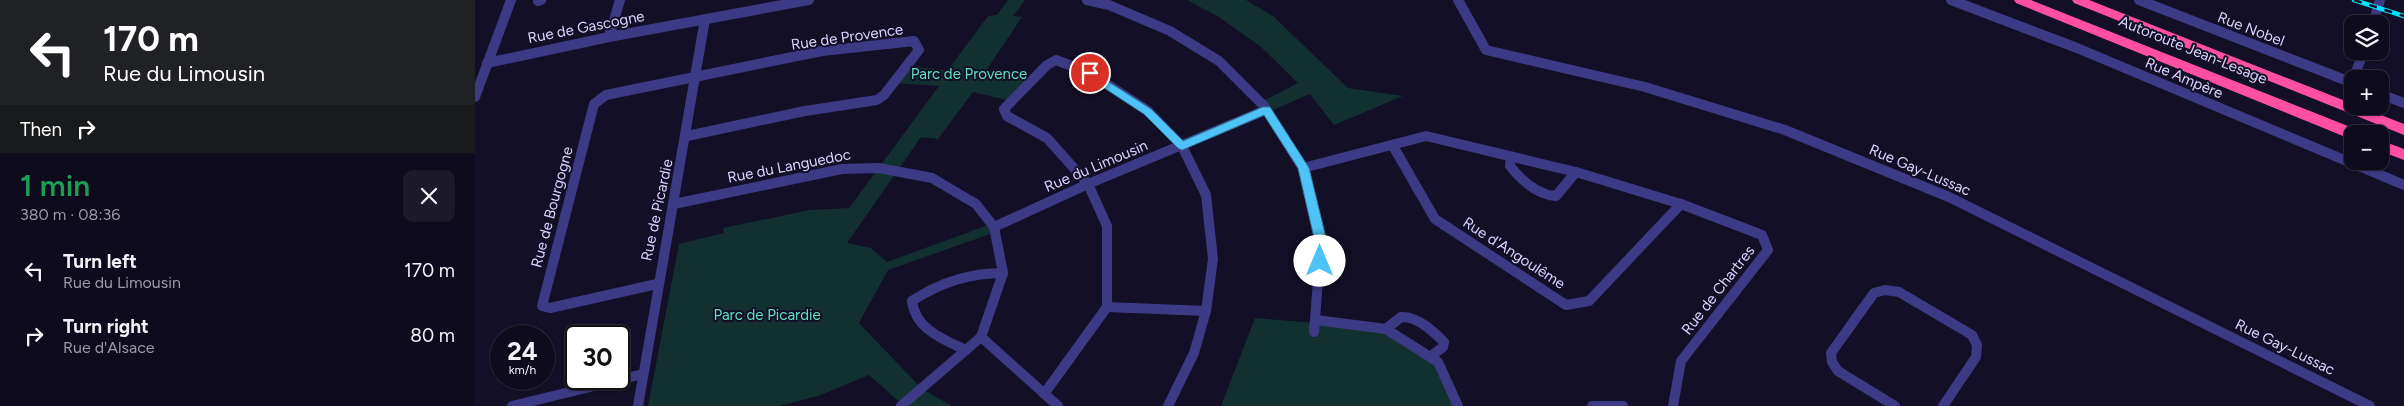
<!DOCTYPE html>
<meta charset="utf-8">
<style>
:root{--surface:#0e0b1c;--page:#1c1929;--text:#f1f3f6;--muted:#9b9ba3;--line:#2e2b3b}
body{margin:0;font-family:Figtree,sans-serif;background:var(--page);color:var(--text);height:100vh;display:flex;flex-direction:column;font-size:19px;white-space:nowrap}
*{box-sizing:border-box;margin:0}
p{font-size:16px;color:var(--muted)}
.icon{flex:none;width:28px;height:28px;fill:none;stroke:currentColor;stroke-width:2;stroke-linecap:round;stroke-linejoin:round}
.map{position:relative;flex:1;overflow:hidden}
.sheet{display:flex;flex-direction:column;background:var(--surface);width:475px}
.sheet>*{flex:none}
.banner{background:#202124;color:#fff;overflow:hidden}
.controls{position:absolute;left:1869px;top:15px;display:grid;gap:10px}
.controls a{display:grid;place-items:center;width:45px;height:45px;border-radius:10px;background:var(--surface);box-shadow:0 1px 4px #0004,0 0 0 1px var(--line);font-size:25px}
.speed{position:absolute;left:15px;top:325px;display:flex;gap:10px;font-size:25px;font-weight:700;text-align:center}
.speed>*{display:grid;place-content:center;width:65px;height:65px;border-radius:50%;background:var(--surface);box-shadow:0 1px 4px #0004,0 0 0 1px var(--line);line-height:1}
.speed small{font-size:12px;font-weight:400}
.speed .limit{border:2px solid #111;border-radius:8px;background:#fff;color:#111}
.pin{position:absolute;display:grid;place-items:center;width:42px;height:42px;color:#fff;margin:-21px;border:2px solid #fff;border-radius:50%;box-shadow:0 1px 5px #0007}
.me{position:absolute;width:55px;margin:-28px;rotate:0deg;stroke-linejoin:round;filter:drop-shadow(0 0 4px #0008)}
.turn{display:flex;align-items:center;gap:18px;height:105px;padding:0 20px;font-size:22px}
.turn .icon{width:65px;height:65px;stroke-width:2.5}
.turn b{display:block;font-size:35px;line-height:42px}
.then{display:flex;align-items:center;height:48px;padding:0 20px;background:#0003;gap:10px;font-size:19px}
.round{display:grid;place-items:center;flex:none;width:52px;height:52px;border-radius:10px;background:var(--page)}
.headline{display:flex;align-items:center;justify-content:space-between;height:85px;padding:0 20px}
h1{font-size:30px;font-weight:600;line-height:38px;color:#1e9e55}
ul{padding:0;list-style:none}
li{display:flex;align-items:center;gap:15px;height:65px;padding:0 20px}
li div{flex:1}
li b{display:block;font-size:19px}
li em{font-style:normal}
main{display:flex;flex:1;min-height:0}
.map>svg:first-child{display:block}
</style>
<main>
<section class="sheet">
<div class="banner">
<div class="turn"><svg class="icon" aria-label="left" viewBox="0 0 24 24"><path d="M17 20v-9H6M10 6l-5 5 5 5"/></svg><div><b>170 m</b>Rue du Limousin</div></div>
<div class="then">Then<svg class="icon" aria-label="right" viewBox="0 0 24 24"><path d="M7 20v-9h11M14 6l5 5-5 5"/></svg></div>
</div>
<div class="headline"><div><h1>1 min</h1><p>380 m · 08:36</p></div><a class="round"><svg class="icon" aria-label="close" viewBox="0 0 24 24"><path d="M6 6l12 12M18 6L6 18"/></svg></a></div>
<ul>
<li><svg class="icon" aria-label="left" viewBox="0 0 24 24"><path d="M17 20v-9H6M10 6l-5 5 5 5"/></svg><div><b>Turn left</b><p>Rue du Limousin</p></div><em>170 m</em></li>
<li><svg class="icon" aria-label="right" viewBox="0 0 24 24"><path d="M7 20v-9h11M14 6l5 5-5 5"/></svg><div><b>Turn right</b><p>Rue d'Alsace</p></div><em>80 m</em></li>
</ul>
</section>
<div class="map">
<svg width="1929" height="406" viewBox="0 0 1929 406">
<rect width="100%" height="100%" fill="#130f26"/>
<g fill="#12302f">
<path d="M533,0H550L538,16L547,17L512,69L558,78L536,101L498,92L463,139L446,137L372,243L396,248L412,262L516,224L521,232L413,270L384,323L447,389L477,406H429L394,375L343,396L304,406H173L204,244L249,233L248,228L335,210L374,208L464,86L419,83L432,66L473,70L513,16L522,15Z"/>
<path d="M712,0H771L798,16L873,88L928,96L859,125L835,94L793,112L786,102L823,83L786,47L744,17Z"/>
<path d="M780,318L911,329L963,362L983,406H746Z"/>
</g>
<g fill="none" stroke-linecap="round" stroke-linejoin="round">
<g stroke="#3d3a85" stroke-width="10">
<path d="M612,0L634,5L695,31L744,61L789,106L828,168L846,242L839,332"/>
<path d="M983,0L1011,50L1170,87L1310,130L1474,197L1895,406"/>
<path d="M1476,0L1602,48L1929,185"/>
<path d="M1664,0L1878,83"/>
<path d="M63,1L66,0"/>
<path d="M1898,24L1905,0"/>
<path d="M134,37L145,0"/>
<path d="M12,63L134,37L334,0"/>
<path d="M1878,79L1889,51"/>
<path d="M1905,94L1929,103"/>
<path d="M0,97L36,0"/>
<path d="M918,146L960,219L1091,305L1114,301L1206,204"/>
<path d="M1036,157L1035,166C1047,181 1062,195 1081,196L1101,172"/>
<path d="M828,168L951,136L1101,172L1206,204L1287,235L1293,250L1206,361L1198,406"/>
<path d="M199,204L367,169L404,168L457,178L501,204L519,227L528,273L506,337L426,406"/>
<path d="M519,227L613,184L791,110"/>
<path d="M182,284L75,308L67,306L119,104L131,95L347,51L439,41L444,50L409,95L402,100L330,111L212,136"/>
<path d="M632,307L731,311"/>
<path d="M841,320L911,329L963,362L983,406"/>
<path d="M911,329L926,317C942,316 958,331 969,342L968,347L955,357"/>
<path d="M506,337L583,406"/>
<path d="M491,350C469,340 440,329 437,301C464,283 495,273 528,273"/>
<path d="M569,394L632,307V226L613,184L572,138L532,116L529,109L572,65L581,60L615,73L673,111L707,146L731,195L738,259L731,311L719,353L693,406"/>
<path d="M37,406L168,374"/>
<path d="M163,406L230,19"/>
<path d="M1117,406H1148"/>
<path d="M1420,406L1363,371L1357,362L1356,353L1399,293L1410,290L1424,292L1497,335L1502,345L1501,357L1468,406"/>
</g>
<g fill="#ff4fa3" fill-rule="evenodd">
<path d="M1539,0H1556L1883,130L1885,134H1878V139L1873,138L1541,3Z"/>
<path d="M1597,0H1614L1878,104V106H1883L1929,124V135L1599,3Z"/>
<path d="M1905,140L1929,149V160L1905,151Z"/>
</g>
<g stroke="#00e5ff" stroke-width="4.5">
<path id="rail" d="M1879,0L1929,16"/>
</g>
<use href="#rail" stroke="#130f26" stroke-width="2.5" stroke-dasharray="8" stroke-linecap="butt"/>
</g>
<path fill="#4fc3f7" stroke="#337fa1" d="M615,70L676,109L708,141L788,107H795L834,168L852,242L849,265H840L839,261L840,242L823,168L789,115L707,150L703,148L669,114L611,76L610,73Z"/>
<g text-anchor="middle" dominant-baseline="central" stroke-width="4" stroke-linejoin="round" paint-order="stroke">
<g font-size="15" fill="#d9d4ff" stroke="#130f26">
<text transform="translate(111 27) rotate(-11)">Rue de Gascogne</text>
<text transform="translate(1776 29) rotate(21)">Rue Nobel</text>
<text transform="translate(372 37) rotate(-8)">Rue de Provence</text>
<text transform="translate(1718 50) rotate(22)">Autoroute Jean-Lesage</text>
<text transform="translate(1709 78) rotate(23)">Rue Ampère</text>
<text transform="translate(314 166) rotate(-11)">Rue du Languedoc</text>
<text transform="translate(621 166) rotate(-23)">Rue du Limousin</text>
<text transform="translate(1445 170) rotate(23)">Rue Gay-Lussac</text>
<text transform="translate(77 207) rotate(-75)">Rue de Bourgogne</text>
<text transform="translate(182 210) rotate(-78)">Rue de Picardie</text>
<text transform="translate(1039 253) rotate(33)">Rue d'Angoulême</text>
<text transform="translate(1243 290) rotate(-52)">Rue de Chartres</text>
<text transform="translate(1810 347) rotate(26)">Rue Gay-Lussac</text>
</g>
<g font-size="15" fill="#5fe0c0" stroke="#130f26">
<text x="494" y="74">Parc de Provence</text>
<text x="292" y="315">Parc de Picardie</text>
</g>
</g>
</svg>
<div class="controls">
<a><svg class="icon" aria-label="layers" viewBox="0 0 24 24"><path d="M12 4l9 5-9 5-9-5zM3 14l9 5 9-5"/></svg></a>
<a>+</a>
<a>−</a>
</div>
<div class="speed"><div>24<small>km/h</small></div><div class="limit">30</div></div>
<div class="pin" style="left:615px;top:73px;background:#d93025"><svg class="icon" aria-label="arrive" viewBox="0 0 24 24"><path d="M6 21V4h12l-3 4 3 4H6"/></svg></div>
<svg class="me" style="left:845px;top:261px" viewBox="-20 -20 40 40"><circle r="19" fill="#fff"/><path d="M0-13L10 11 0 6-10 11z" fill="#4fc3f7"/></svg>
</div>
</main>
